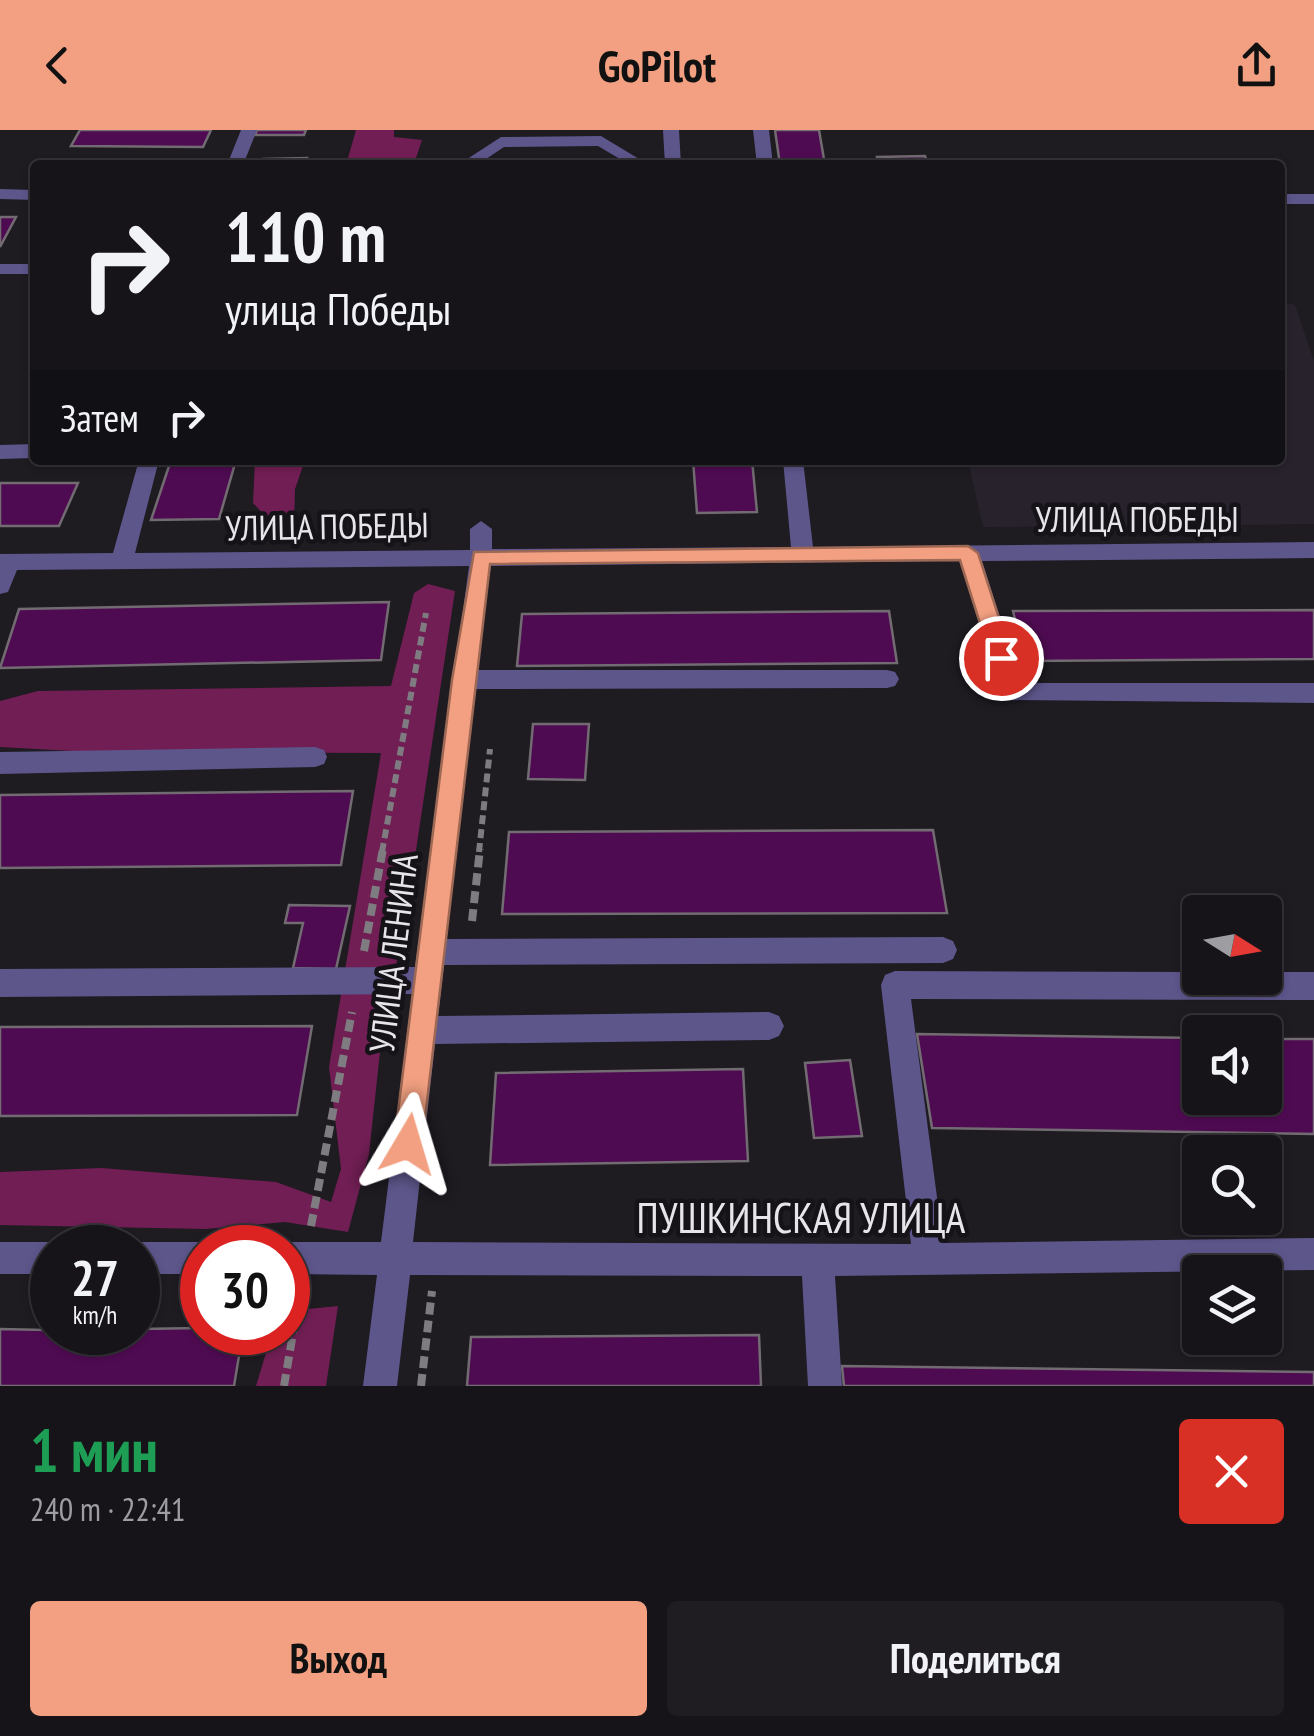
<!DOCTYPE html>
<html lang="ru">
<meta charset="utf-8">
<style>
:root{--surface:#161419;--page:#1f1d22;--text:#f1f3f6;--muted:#9e9ea2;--line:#353338;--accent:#f2a081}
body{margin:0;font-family:"PT Sans Narrow",sans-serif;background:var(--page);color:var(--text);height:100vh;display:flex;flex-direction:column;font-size:38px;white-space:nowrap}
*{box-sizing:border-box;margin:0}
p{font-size:32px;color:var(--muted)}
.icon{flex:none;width:55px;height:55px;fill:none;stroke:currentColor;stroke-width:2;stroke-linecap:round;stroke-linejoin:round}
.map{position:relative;height:1256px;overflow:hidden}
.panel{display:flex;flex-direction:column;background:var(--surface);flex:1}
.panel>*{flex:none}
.banner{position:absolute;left:30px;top:30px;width:1255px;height:305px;border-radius:10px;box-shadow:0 2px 8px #0004,0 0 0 2px var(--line);background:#161419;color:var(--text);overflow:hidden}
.needle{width:65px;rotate:101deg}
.tools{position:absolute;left:1182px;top:765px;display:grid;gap:20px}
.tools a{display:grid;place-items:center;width:100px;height:100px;border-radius:10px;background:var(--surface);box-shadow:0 2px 8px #0004,0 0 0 2px var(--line);font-size:50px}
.speed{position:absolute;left:30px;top:1095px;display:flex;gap:20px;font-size:50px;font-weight:700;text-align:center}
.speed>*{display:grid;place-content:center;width:130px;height:130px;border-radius:50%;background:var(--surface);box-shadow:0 2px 8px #0004,0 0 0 2px var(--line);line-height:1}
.speed small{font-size:25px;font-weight:400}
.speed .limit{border:15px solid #d22;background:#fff;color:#111}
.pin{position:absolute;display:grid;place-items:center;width:85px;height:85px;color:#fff;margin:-42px;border:5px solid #fff;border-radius:50%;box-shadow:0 2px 10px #0007}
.me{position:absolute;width:110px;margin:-55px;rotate:7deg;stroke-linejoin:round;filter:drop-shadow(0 0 8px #0008)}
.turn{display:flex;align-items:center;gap:35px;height:210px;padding:0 30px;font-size:45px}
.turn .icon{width:130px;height:130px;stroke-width:2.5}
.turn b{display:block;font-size:70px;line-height:85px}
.then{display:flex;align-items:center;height:95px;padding:0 30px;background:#0003;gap:20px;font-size:38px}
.round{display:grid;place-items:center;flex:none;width:105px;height:105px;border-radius:10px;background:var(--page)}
.headline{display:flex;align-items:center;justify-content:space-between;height:170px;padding:0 30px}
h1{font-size:60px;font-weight:800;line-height:75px;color:#1e9e55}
.primary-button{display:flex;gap:20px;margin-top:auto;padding:20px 30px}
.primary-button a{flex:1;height:115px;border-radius:10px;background:var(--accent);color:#111;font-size:40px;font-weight:800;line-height:115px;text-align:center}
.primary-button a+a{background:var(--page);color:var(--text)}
header{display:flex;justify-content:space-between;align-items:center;height:130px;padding:0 30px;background:var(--accent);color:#111;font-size:45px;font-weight:800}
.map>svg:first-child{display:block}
</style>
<header><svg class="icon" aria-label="back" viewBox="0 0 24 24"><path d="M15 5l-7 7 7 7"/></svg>GoPilot<svg class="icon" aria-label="share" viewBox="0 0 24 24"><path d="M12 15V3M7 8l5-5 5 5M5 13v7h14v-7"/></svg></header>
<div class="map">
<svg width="1314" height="1256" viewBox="0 0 1314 1256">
<rect width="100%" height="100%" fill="#1e1b21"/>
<path fill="#28222d" d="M1280,171L1295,175L1314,231V394L983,397L968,330H1280Z"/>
<g fill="#711e54">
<path d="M356,0H394V7L422,10L416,28L400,35H346Z"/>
<path d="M255,330H305L295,359L294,396L274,395L253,373Z"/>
<path d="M428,454L455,461L410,760L380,922L369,1024L348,1102L285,1092L206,1099L0,1095V1042L101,1038L276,1052L331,1072L341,1039L329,937L381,623L90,622L0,617V571L38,561L391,556L414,463Z"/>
<path d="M338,1176L326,1256H256L272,1203L288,1202V1181Z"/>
</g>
<g fill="#4f0b52" stroke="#726c72" stroke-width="2.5">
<path d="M80,0H211L203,17L71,16Z"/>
<path d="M257,0H306L304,5H255Z"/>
<path d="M775,0H819L825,35H780Z"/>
<path d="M925,26L928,35H879L877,27Z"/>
<path d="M307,28L305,35H261L263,29Z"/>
<path d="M0,87H16L0,117Z"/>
<path d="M171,330H236L219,389L151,390Z"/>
<path d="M693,330H752L757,382L697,383Z"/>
<path d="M0,353H78L59,396H0Z"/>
<path d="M389,472L381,530L0,538L19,479Z"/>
<path d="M1314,480V529L1025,531L1013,481Z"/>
<path d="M889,481L897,533L517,536L522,484Z"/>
<path d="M533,594H589L585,650L528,649Z"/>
<path d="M353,661L341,735L0,738V665Z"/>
<path d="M933,700L947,783L502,784L509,702Z"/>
<path d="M289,775L350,776L336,839L293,838L303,793H285Z"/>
<path d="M312,896L297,985L0,986V897Z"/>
<path d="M917,904L1200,908V968H1265V909H1314V1004L932,998Z"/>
<path d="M850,930L862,1006L814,1008L805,933Z"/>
<path d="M743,939L748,1031L490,1035L496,943Z"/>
<path d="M202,1198V1202H243L234,1256H0V1199L138,1202V1199Z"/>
<path d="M759,1205L761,1256H467L471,1207Z"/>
<path d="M842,1236L1314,1242V1256H844Z"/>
</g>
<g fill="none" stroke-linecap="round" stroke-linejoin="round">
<g stroke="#7f7c81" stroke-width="6" stroke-dasharray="9 5" stroke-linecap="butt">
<path d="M382,722L426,483"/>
<path d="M479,722L490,619"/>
</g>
<g stroke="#7f7c81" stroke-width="8" stroke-dasharray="12 6" stroke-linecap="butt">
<path d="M472,791L480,719"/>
<path d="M364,821L383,719"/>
<path d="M311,1096L352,882"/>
<path d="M284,1256L300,1162"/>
<path d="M421,1256L432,1161"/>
</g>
<g fill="#5d568b" fill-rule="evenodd">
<path d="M241,0H257L243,35H227Z"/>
<path d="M663,0H679L681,35H665Z"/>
<path d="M753,0H769L773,35H757Z"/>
<path d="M601,6L649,35H630L598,16L504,17L477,35H458L501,7Z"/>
<path d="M0,59L35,60V70L0,69Z"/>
<rect x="1280" y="64" width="34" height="10"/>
<rect x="0" y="134" width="35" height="10"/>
<path d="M35,314V328L0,329V315Z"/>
<path d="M139,330H159L135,423L470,420V399L481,391L492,399V419L791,417L783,330H803L813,417L1314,412V428L982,431L1021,553H1314V573L1004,570L960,431L491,436L476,540H887L895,542L899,549L895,556L887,558L474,559L446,809L943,807L953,811L957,820L953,829L943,833L444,835L438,886L769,882L779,886L784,896L779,906L769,910L435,914L413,1112L911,1114L881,855L885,845L895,841L1200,842V848H1265V842H1314V870L911,869L943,1113L1314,1108V1140L835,1146L842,1256H808L802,1146L410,1145L397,1256H363L377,1145L288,1144V1118H276L288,1112H381L412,864L0,867V839L415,837L469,436L17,440L8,462L0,464V424L113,423Z"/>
<path d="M315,617L324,620L327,627L324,634L315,637L0,644V622Z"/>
<path d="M0,1112H52L64,1118H52V1144H0Z"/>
<path d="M138,1112H202L214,1118H202V1144H138V1118H126Z"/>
</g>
</g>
<path fill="#f2a081" stroke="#9d6854" stroke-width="2.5" d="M968,416L978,423L1012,528L1001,536L991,528L960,430L490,434L422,1014L418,1024L408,1028L398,1024L394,1014L452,550L474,422Z"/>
<g text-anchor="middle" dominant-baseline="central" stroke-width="9" stroke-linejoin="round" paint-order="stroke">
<g font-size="35" fill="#e7e5e9" stroke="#151218">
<text x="1137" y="389">УЛИЦА ПОБЕДЫ</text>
<text transform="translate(327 396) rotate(-1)">УЛИЦА ПОБЕДЫ</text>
<text transform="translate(393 823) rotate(-83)">УЛИЦА ЛЕНИНА</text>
</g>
<g font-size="42" fill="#e7e5e9" stroke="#151218">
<text x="801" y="1087">ПУШКИНСКАЯ УЛИЦА</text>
</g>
</g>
</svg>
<div class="tools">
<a><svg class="needle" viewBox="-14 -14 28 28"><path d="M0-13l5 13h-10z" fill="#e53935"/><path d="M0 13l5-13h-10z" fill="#9e9ea2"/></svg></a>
<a><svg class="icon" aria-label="sound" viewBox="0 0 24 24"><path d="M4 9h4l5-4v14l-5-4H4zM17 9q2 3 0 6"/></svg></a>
<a><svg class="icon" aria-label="search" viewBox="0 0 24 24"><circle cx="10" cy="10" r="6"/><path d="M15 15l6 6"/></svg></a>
<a><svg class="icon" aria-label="layers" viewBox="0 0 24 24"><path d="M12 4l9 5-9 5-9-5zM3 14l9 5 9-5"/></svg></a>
</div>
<div class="speed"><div>27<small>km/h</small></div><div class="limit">30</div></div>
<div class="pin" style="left:1001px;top:528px;background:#d93025"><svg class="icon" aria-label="arrive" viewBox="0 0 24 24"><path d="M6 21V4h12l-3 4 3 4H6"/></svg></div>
<svg class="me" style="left:408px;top:1014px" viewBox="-20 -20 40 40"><path d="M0-17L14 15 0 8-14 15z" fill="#f2a081" stroke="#fff" stroke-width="4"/></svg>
<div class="banner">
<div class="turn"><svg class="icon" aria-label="right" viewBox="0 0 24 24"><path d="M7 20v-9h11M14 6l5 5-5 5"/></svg><div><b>110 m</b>улица Победы</div></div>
<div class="then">Затем<svg class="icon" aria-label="right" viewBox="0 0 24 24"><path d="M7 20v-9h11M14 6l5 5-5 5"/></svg></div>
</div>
</div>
<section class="panel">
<div class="headline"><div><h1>1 мин</h1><p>240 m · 22:41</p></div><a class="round" style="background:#d93025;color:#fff"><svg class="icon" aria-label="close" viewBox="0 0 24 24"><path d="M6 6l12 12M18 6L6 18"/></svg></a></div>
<div class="primary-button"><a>Выход</a><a>Поделиться</a></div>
</section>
